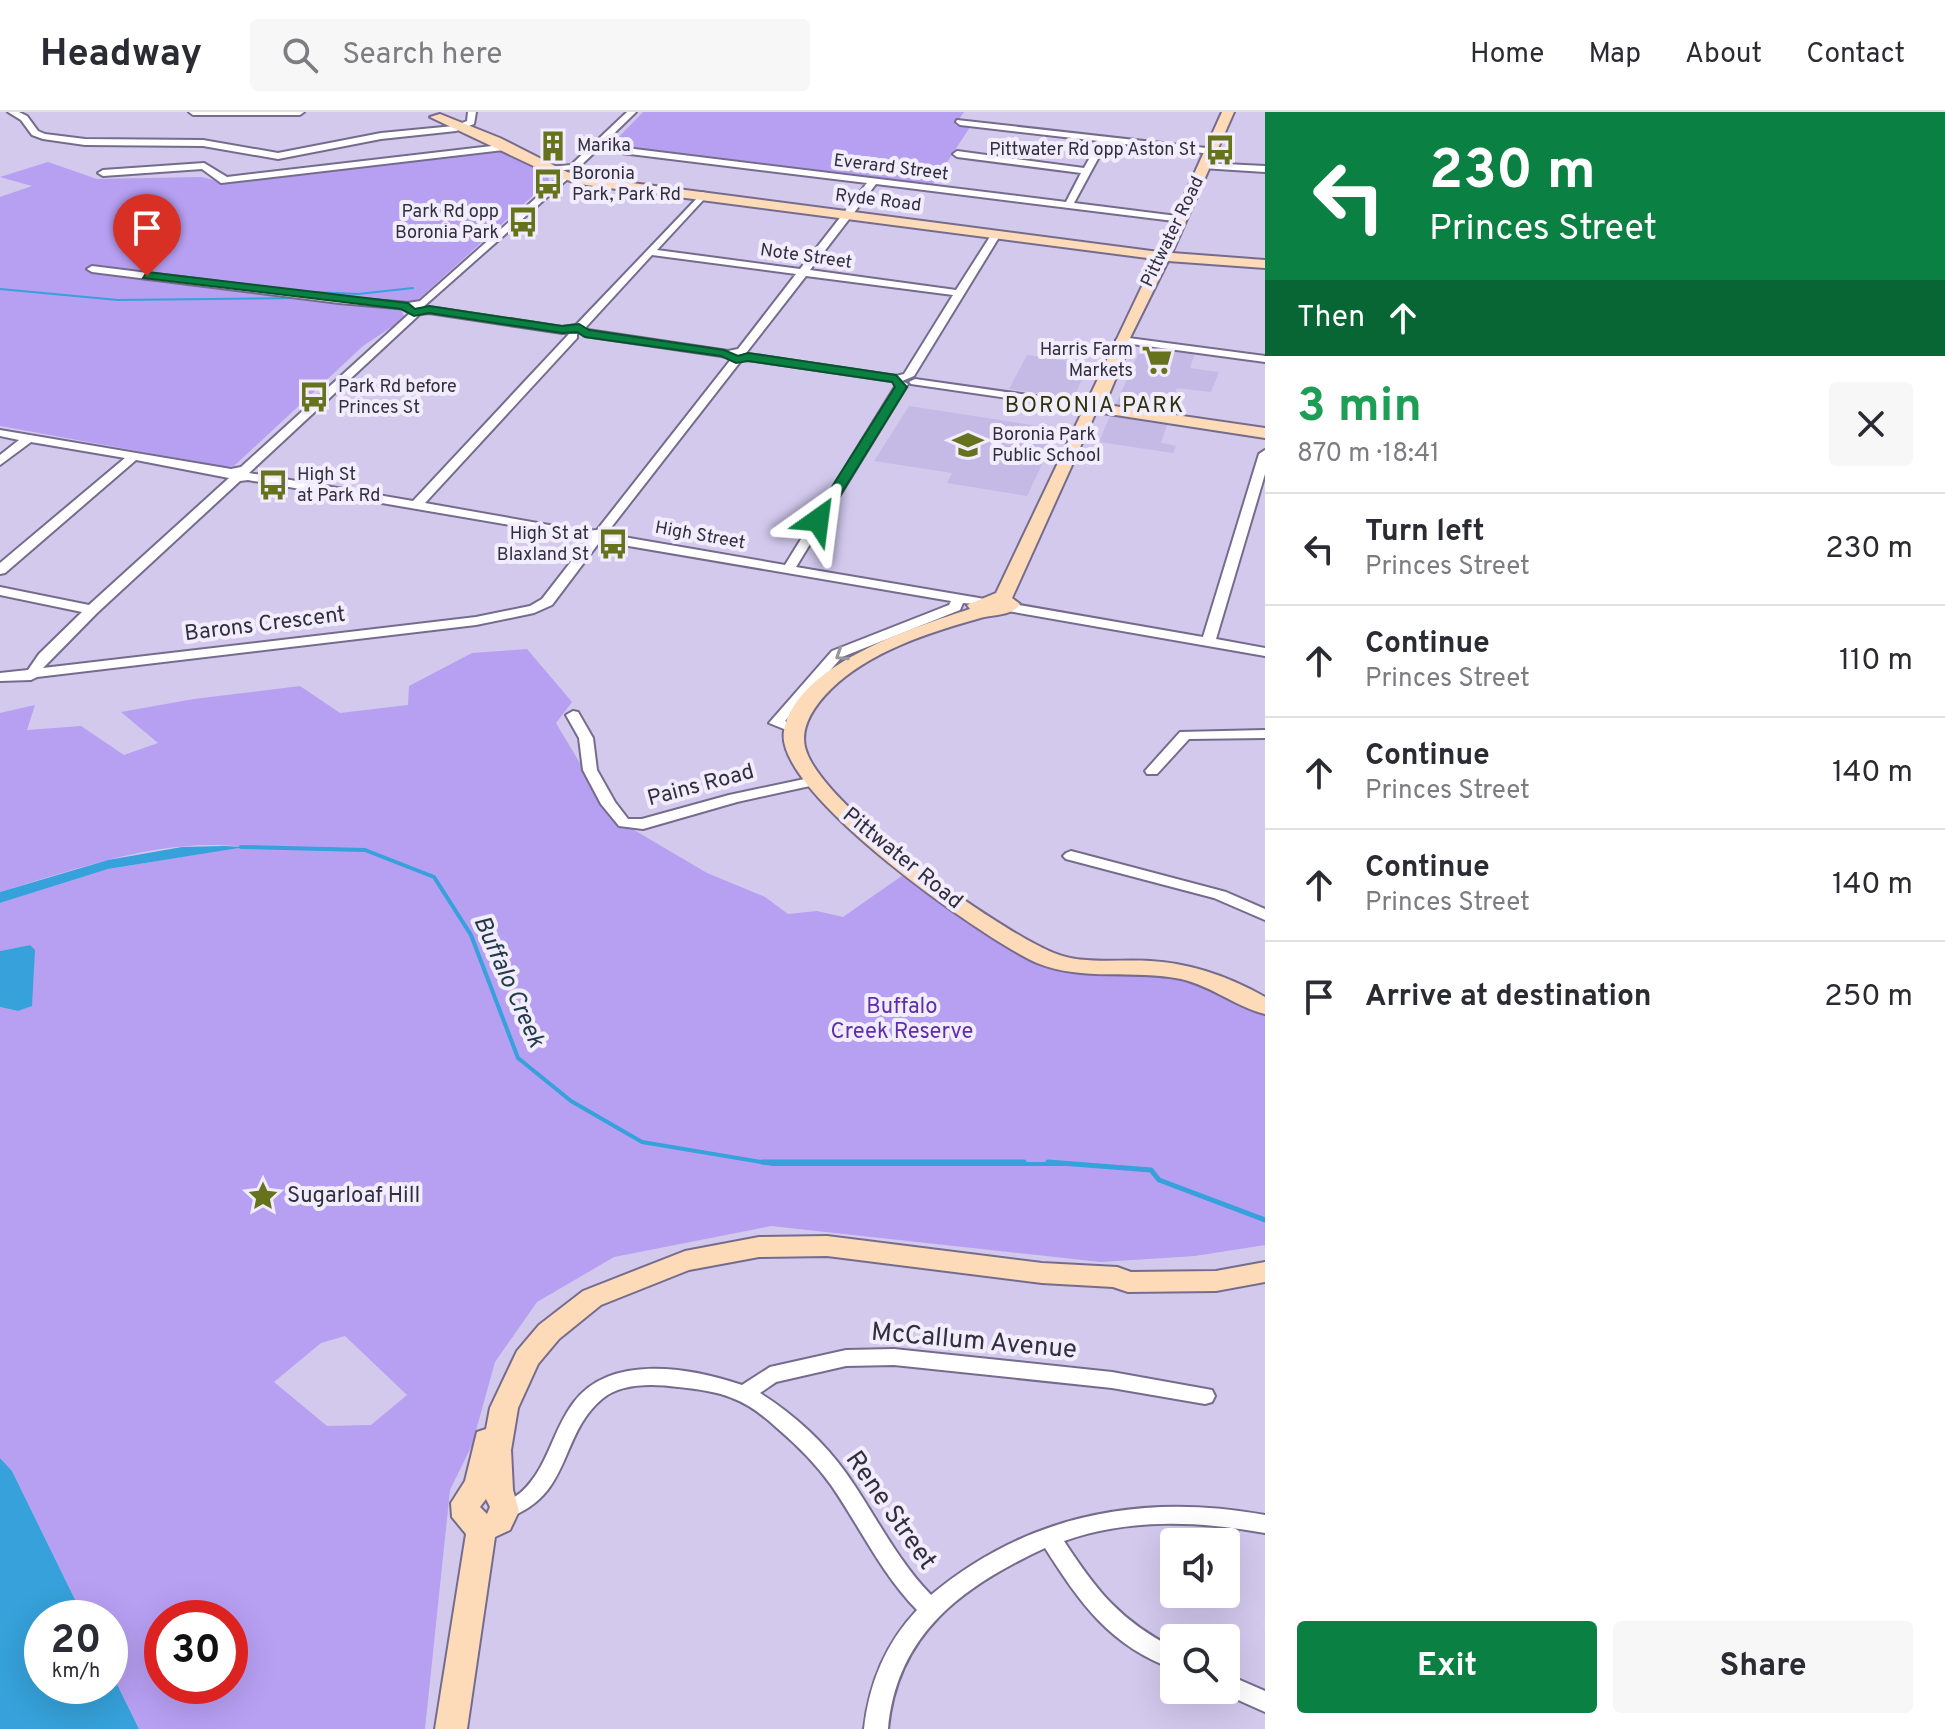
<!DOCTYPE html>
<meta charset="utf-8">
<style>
:root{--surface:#fff;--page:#f7f7f7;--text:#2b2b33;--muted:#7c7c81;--line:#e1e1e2;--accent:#0b8043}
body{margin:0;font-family:Overpass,sans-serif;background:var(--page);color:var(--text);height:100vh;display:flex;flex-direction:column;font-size:30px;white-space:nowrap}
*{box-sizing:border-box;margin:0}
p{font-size:26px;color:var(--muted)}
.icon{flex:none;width:44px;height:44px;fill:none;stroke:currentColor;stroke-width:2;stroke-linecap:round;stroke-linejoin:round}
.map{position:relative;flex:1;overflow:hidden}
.sheet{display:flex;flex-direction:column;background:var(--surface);width:680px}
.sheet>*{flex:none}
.banner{background:#0b8043;color:#fff;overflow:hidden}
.controls{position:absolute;left:1160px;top:1416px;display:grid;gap:16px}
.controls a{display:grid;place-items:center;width:80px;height:80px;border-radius:8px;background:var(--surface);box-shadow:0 8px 32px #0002;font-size:40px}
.speed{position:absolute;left:24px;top:1488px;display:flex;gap:16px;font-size:40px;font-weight:700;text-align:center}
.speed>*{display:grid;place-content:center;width:104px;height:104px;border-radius:50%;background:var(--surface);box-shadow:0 8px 32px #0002;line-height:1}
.speed small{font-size:20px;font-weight:400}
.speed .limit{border:12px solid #d22;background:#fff;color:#111}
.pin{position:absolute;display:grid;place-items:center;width:68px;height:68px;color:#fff;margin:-82px -34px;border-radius:50% 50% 50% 0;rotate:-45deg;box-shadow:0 0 8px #0007}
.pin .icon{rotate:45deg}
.me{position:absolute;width:88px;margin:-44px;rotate:31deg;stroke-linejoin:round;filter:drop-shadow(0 0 6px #0008)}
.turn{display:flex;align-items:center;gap:28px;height:168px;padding:0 32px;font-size:36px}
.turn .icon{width:104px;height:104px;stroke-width:2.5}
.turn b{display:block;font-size:56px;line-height:68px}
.then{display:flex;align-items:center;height:76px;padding:0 32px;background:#0003;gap:16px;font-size:30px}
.round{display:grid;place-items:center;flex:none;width:84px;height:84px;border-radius:8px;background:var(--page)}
.summary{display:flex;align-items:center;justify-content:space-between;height:136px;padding:0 32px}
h1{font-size:48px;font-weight:700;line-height:60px;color:#1e9e55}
.primary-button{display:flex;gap:16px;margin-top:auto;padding:16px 32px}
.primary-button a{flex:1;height:92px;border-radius:8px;background:var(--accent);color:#fff;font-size:32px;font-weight:700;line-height:92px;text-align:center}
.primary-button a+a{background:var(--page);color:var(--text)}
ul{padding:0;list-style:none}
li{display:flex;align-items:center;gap:24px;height:112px;padding:0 32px;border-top:2px solid var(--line)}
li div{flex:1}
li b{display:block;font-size:30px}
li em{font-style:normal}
header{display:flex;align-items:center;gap:48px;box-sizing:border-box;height:112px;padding:0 40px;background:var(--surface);border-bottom:2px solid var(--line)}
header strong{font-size:38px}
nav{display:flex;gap:44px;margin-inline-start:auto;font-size:28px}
.search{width:560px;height:72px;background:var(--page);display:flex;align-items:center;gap:20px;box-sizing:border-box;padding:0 28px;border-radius:8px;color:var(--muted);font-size:30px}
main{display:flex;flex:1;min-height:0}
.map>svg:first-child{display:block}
</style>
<header>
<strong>Headway</strong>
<div class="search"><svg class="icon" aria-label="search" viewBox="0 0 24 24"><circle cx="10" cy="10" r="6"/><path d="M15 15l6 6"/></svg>Search here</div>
<nav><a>Home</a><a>Map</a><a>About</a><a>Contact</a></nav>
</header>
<main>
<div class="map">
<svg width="1265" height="1617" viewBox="0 0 1265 1617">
<rect width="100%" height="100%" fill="#d2c9ed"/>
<g fill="#c5bae6">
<path d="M1148,235L1195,241L1190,256L1219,260L1211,280L1177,276L1167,300L1116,292L1141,236Z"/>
<path d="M1027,243L1089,252L1073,287L1009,277Z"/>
<path d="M909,294L1059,317L1027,384L947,371L952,361L874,349Z"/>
<path d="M1110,304L1167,313L1161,331L1176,334L1173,341L1099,330Z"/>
</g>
<g fill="#b79ff2" fill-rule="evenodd">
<path d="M643,0H964L955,13L970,15L933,72L611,33Z"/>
<path d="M507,39L548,62L549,69L419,187L399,193L405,206L363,234L234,354L226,355L0,314V85L32,74L0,65L48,50L97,67L201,65L223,70Z"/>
<path d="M527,537L572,590L556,611L590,668L625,704L629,715L707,761L765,785L788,802L817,799L843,805L906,761L1021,845L1071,859L1183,864L1265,899V1133L1195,1144L1101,1150L771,1114L614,1145L537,1190L495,1250L472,1333L450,1378L425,1617H139L110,1558V1506H84L12,1359L0,1346V895L18,899L31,894L32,889L30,833L0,839V791L108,757L243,735C162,725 78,757 0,780V601L35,593L27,618L81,614L124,643L158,631L121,600L194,587L300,574L340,601L408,593L409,574L472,541ZM345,1224L407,1283L371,1313L327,1314L274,1270L321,1231ZM162,1506H230V1574H162Z"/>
</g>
<g fill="#36a1da">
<path d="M224,734L245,735L108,757L0,791V780L108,748L182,735Z"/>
<path d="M30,833L35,838L32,894L18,899L0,895V839Z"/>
<path d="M0,1346L12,1359L84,1506H42V1574H110V1558L139,1617H0Z"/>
</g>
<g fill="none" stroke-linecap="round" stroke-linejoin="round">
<g stroke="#36a1da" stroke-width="2">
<path d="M0,177L118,188L298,186"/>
<path d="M313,180L358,182L413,176"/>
</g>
<path stroke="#36a1da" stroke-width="4" d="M241,735L365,738L434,765L471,823L518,946L571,989L642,1030L773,1052H1074"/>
<g stroke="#36a1da" stroke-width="5">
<path d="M762,1050H1024"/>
<path d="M1048,1050L1151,1058L1159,1068L1265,1108"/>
</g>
<g stroke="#756c8d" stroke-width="4">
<g id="street">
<path d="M8,0H19L27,4L38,19L45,22L85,27L203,28L278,41L381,21L454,14L467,9L468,0H476L474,12L456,19L381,27L278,47L203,34L85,33L43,27L32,23L21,8Z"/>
<path d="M189,0H304L300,3H193Z"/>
<path d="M627,0H636L602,33L1066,90L1081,61L957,45L953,42L957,39L1084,56L1099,29L960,13L956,10L957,8L1215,37L1216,39L1212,42L1107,30L1074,91L1185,105V109L1182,110L876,72L810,158L956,178L993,120L1001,122L914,264L902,269L908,272L796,455L979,486L984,487V493L963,491L960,498L842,545L785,609L801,617L794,621L769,611L832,539L949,493L951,489L605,430L598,432L552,493L534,501L476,513L37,565L31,568L0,569V561L28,558L39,542L82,500L0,483V475L89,493L229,366L136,348L5,461L0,462V451L125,346L31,330L0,353V343L19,328L0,324V318L231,357L241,355L409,202L408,198L429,195L562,215L576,213L703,80L708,83L706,85L657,138L800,157L867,71L597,38L577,57L549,59V55L571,53ZM652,143L796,162L738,237L728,239L588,218L586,215ZM806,164L953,183L904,262L896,264L748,242L743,245L748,248L898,270L785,453L606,422L740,250L741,248L736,245L732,246L597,418L583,419L425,391L577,226V222H569L413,389L249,361L420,202L429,201L562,221L578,219L585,224L728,245L746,241ZM248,368L585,426L587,429L542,487L530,494L476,505L43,556L97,501L240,369Z"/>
<path d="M509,32L512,33V37L221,71L202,57L103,64L98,61L103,58L204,51L227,65Z"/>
<path d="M1205,51L1265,54V60L1202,56L1200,54Z"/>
<path d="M563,62L571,64L423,195L408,197L339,191L92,160L87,157L92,154L339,185L408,191L420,189Z"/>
<path d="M1121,225L1265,244V250L1117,230L1116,228Z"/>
<path d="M915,267L1091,292L1097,295L1091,298L911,272L909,270Z"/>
<path d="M1265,338V362L1216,527L1265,536V544L1008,499L1001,495L1008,491L1203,525L1259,342Z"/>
<path d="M573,599L578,600L593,626L597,658L615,690L628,707H642L729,683L814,665L821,669L819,672L737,690L643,717L619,714L601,692L583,658L579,626L566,603Z"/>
<path d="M1265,618V626L1189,627L1157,662H1147L1145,659L1180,620Z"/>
<path d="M1071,739L1226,780L1265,797V808L1214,786L1066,747L1063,744L1066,741Z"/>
<path d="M894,1237L1112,1260L1212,1278L1215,1284L1212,1290L1205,1292L1112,1276L894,1253L846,1254L776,1270L760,1281C793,1302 824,1330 846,1361C875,1402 896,1447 931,1483C1028,1402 1143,1381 1265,1403V1421C1198,1409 1130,1406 1064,1429C1096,1478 1120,1509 1174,1536V1557C1110,1534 1080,1491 1045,1436C963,1474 897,1521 888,1617H864C869,1572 885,1532 917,1498C881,1461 860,1415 831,1373C816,1352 797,1333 777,1316C764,1304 749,1292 732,1286C715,1279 696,1277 678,1275C655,1272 622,1270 602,1287C558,1324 573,1383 507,1406L499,1403L496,1397C501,1388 508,1389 516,1384C525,1378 531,1370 537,1361C551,1339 557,1312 574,1290C611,1241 692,1256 742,1273L770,1255L846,1238Z"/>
<path d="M1226,1562L1265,1579V1600L1218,1579L1226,1578Z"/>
</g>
</g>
<g stroke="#756c8d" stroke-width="4">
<g id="secondary">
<path d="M1222,0H1234L1172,141L1265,148V156L1168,149L1124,238L1126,242L1107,287L1100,292L1265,316V326L1096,300L1012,486L1020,492L1017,496C1005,505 991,502 977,507C927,521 869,540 831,577C816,592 800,613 805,635C818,692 999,819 1054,841C1083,853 1119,847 1150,849C1190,851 1230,865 1265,885V902C1236,895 1212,874 1181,867C1134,857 1083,870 1037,851C985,828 773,680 784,619C796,552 915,515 970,497L967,493L996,481L1155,147L586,73L559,66L430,5L440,2L500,26L567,60L586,65L1159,140Z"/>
<path d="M827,1124L1042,1151L1117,1155L1131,1160L1216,1159L1265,1150V1170L1216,1179L1128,1180L1113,1175L1042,1171L827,1144L759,1145L689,1158L601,1193L559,1227L538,1252L518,1296L511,1338L513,1378L519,1399L510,1418L495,1425L467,1617H435L466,1422L452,1405L451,1391L465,1369L477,1320L486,1317L490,1296L517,1239L539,1213L583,1179L685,1139L759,1125ZM486,1387L490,1395L487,1402L480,1395Z"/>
</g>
</g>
<use href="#street" fill="#fff" fill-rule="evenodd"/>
<use href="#secondary" fill="#fddbb9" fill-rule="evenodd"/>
</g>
<defs><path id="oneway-chevron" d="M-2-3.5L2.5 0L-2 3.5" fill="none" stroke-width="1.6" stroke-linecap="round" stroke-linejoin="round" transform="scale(2)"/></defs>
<use stroke="#98969e" href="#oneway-chevron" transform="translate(841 543) rotate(147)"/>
<path fill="#0b8043" stroke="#07532c" stroke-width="2" d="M147,160L408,191L415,197L429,194L562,214L579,212L589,218L724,238L738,244L748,241L896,263L907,275L825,408L818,412L811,408L895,275L892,270L748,249L736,251L721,244L585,225L577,220L562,221L429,201L414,204L401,197L143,166Z"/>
<defs>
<g id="building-bare" transform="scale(2.4)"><path d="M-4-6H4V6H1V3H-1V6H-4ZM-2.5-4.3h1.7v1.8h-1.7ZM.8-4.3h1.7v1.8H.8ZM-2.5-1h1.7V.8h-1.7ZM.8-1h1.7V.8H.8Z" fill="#67721c" stroke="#f1edfc" stroke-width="2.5" paint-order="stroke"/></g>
<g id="bus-bare" transform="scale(2.4)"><path d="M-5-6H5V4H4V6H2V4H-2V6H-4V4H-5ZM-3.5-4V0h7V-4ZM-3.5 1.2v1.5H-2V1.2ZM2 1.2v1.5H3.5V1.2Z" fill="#67721c" stroke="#f1edfc" stroke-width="2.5" paint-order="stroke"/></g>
<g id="supermarket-bare" transform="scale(2.4)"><path d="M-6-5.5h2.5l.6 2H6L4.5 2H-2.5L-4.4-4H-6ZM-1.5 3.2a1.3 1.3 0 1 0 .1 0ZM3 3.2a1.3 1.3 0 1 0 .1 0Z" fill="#67721c" stroke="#f1edfc" stroke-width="2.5" paint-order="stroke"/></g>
<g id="school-bare" transform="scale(2.4)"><path d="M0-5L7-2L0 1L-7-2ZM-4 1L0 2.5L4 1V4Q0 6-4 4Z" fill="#67721c" stroke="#f1edfc" stroke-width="2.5" paint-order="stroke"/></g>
<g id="sight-bare" transform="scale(2.4)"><path d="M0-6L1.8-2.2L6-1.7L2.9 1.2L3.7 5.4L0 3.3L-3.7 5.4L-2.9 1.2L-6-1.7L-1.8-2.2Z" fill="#67721c" stroke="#f1edfc" stroke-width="2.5" paint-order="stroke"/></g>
</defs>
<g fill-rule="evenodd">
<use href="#building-bare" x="553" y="34"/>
<use href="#bus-bare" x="1220" y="38"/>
<use href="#bus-bare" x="548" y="72"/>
<use href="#bus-bare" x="523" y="110"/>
<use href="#supermarket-bare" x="1157" y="248"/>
<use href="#bus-bare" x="314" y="285"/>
<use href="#school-bare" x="968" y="333"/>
<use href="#bus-bare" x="273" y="373"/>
<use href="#bus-bare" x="613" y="432"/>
<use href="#sight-bare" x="263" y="1084"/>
</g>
<g text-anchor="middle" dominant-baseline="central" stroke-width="8" stroke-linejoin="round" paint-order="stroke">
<g font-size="18" fill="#322e3d" stroke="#f1edfc" text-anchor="start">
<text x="577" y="34">Marika</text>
<text x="1196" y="38" text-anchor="end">Pittwater Rd opp Aston St</text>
<text x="572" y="62">Boronia<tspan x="572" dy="21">Park, Park Rd</tspan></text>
<text x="499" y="100" text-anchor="end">Park Rd opp<tspan x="499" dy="21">Boronia Park</tspan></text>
<text x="1133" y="238" text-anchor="end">Harris Farm<tspan x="1133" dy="21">Markets</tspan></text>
<text x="338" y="275">Park Rd before<tspan x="338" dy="21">Princes St</tspan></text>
<text x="992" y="323">Boronia Park<tspan x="992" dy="21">Public School</tspan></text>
<text x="297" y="363">High St<tspan x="297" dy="21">at Park Rd</tspan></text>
<text x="589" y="422" text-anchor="end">High St at<tspan x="589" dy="21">Blaxland St</tspan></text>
</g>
<g font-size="18" fill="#322e3d" stroke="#f1edfc">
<text transform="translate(891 56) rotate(7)">Everard Street</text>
<text transform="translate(878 89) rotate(7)">Ryde Road</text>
<text transform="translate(1173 120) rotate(-64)">Pittwater Road</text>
<text transform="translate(806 145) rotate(8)">Note Street</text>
<text transform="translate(700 424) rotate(10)">High Street</text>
</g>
<g font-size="22" letter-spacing="2" fill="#2e330b" stroke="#f1edfc">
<text x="1095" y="294">BORONIA PARK</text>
</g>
<g font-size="22" fill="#322e3d" stroke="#f1edfc">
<text transform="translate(265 513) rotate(-7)">Barons Crescent</text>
<text transform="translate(701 674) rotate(-15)">Pains Road</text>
<text transform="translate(902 747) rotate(39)">Pittwater Road</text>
</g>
<g font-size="22" fill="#602dab" stroke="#f1edfc">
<text x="902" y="895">Buffalo<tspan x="902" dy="25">Creek Reserve</tspan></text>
</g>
<g font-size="22" fill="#322e3d" stroke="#f1edfc" text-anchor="start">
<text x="287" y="1084">Sugarloaf Hill</text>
</g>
<g font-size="24" font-style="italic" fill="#233947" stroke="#f1edfc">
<text transform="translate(508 870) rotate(66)">Buffalo Creek</text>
</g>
<g font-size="26" fill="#322e3d" stroke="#f1edfc">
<text transform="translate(974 1230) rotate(5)">McCallum Avenue</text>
<text transform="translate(890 1399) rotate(55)">Rene Street</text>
</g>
</g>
</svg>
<div class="controls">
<a><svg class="icon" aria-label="sound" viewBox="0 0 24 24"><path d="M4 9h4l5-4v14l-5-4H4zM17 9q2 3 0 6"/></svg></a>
<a><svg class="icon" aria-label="search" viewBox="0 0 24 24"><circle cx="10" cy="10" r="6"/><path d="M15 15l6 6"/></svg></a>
</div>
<div class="speed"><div>20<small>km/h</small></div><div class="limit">30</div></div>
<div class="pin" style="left:147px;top:164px;background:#d93025"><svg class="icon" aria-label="arrive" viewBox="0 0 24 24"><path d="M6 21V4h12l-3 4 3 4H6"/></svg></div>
<svg class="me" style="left:818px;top:408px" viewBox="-20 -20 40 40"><path d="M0-17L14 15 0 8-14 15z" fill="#0b8043" stroke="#fff" stroke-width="4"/></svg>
</div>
<section class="sheet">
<div class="banner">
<div class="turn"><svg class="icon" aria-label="left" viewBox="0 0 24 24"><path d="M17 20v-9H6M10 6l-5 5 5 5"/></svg><div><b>230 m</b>Princes Street</div></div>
<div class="then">Then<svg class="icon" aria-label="ahead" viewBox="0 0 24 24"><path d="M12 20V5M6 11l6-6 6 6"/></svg></div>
</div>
<div class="summary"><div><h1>3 min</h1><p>870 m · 18:41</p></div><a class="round"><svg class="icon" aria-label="close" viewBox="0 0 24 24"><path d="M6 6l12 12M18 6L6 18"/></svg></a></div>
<ul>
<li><svg class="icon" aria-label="left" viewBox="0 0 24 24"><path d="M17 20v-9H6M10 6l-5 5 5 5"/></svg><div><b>Turn left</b><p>Princes Street</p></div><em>230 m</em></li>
<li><svg class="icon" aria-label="ahead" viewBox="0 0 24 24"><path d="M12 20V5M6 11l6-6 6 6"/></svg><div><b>Continue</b><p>Princes Street</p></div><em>110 m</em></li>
<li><svg class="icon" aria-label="ahead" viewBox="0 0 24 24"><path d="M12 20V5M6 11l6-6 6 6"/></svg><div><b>Continue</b><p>Princes Street</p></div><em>140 m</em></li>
<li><svg class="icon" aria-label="ahead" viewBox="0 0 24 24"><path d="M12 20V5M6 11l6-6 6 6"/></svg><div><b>Continue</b><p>Princes Street</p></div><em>140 m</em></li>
<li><svg class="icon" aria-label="arrive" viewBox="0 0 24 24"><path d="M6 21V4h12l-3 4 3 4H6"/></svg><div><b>Arrive at destination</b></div><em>250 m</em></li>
</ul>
<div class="primary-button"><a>Exit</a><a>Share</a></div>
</section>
</main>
